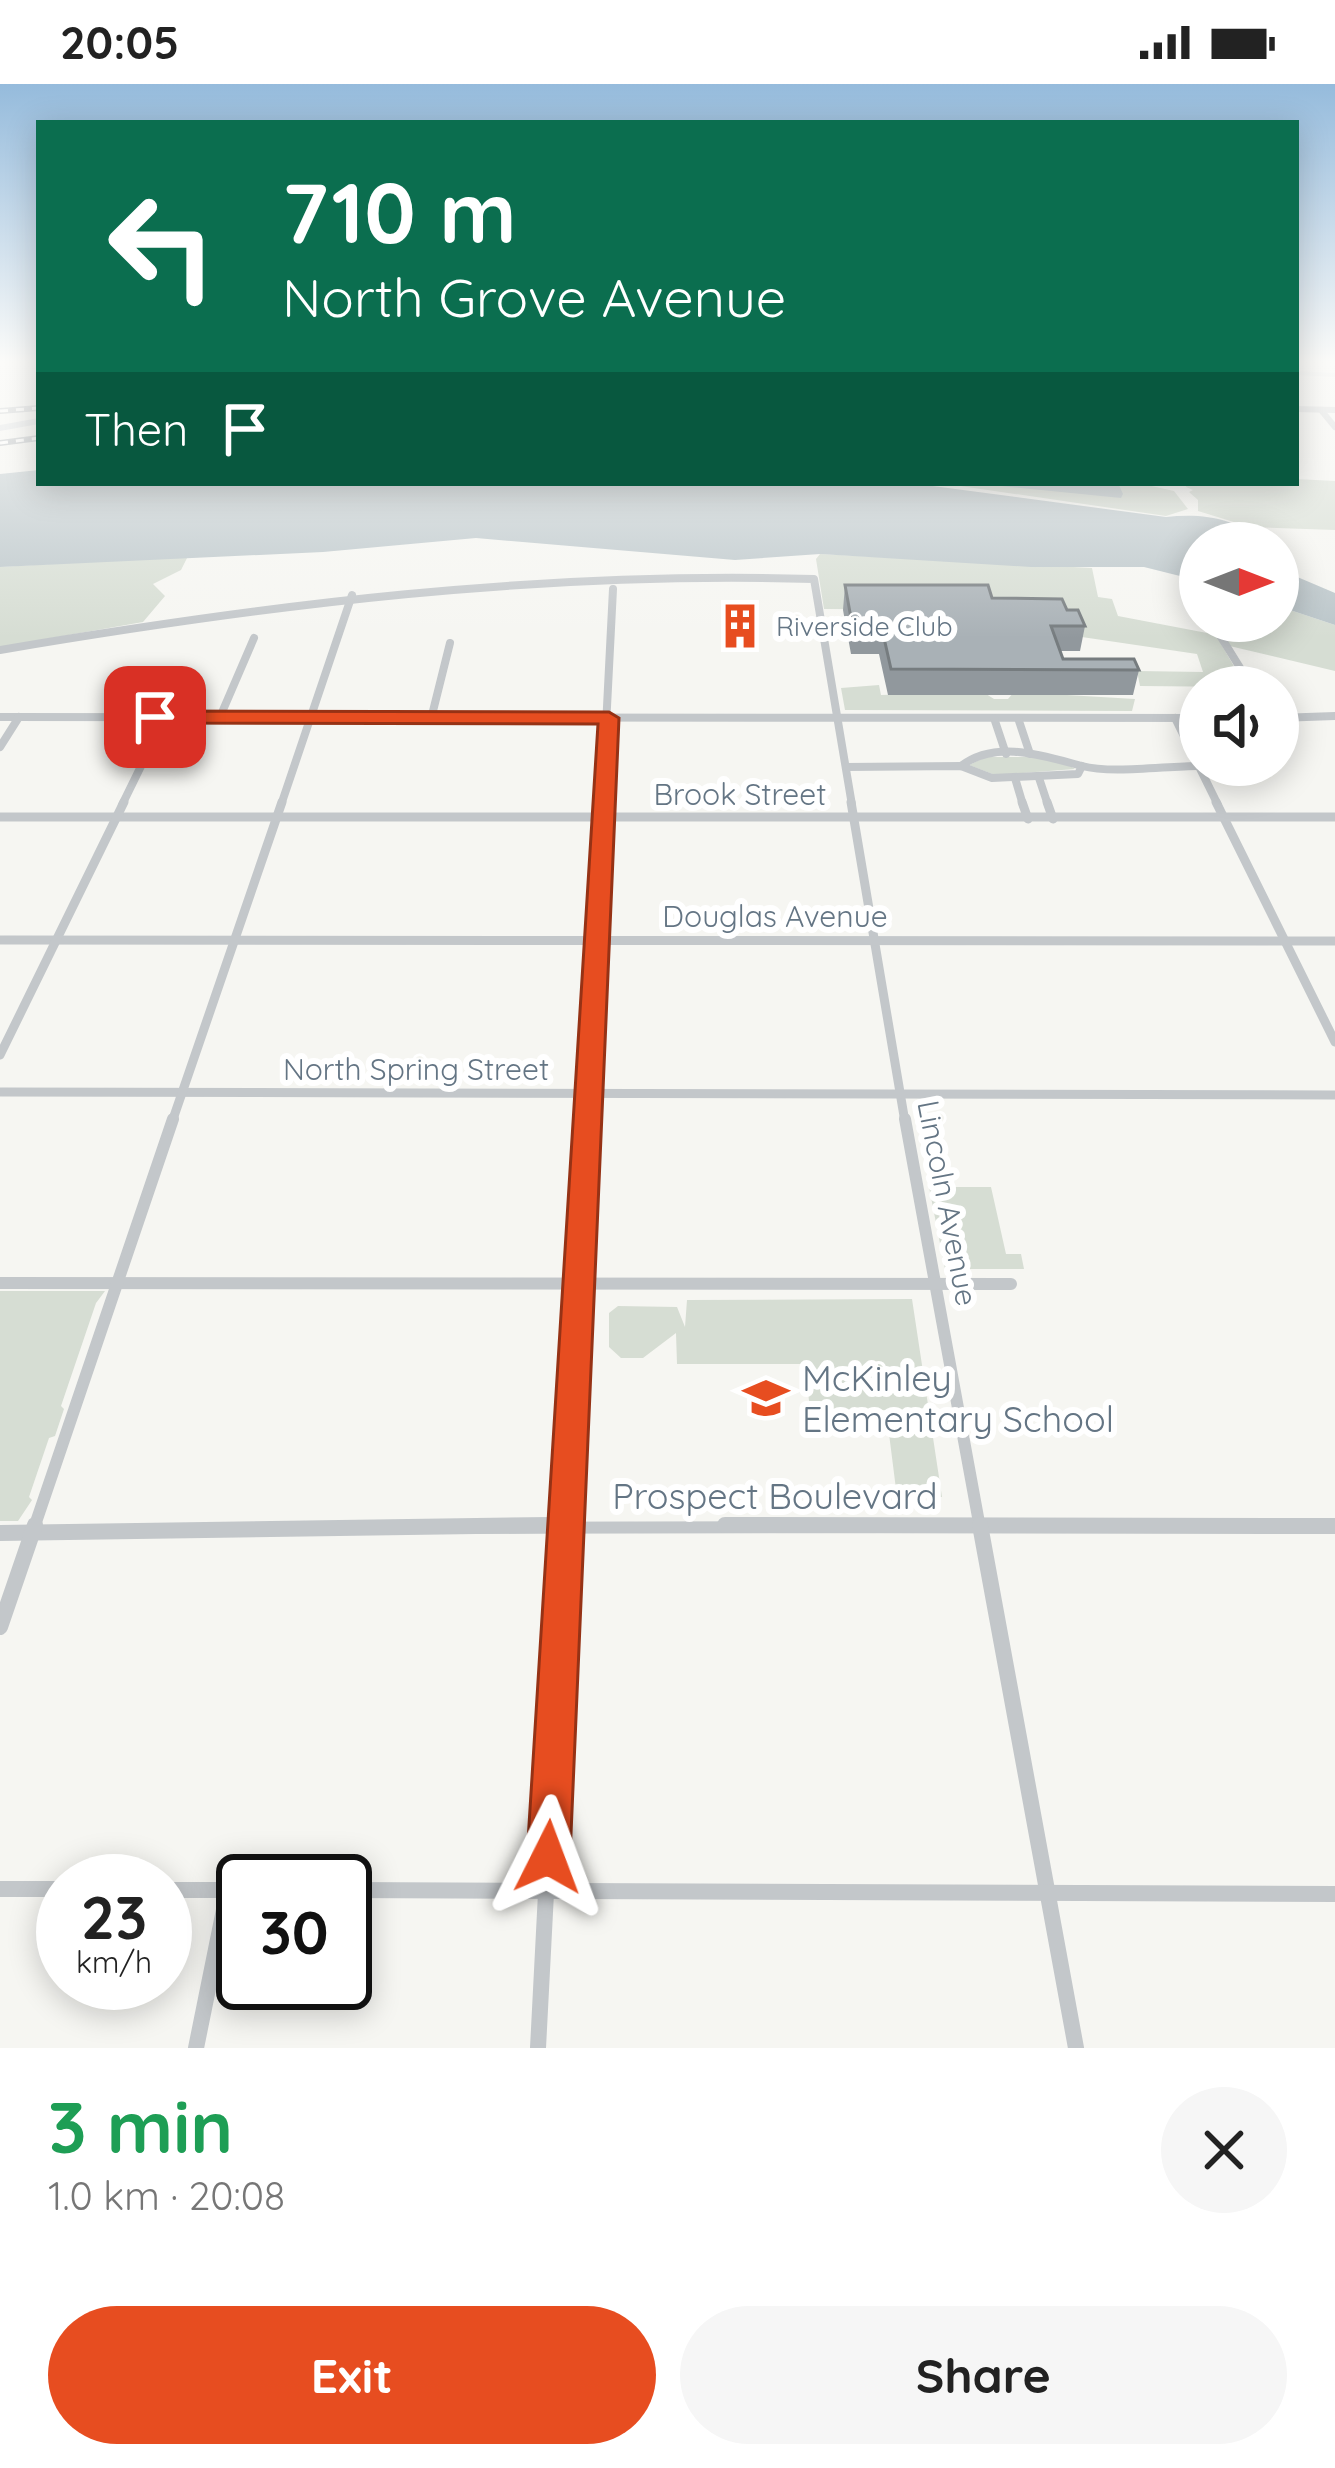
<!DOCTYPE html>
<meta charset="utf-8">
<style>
:root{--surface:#fff;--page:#f6f6f6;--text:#222;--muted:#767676;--accent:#e74d20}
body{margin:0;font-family:Quicksand,sans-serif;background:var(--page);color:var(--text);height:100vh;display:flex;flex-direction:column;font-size:45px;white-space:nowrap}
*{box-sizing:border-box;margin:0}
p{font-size:39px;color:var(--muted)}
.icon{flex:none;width:66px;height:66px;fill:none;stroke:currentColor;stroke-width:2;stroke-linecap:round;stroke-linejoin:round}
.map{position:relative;height:1964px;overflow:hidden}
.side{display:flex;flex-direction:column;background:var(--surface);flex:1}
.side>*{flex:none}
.guide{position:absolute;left:36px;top:36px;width:1263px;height:366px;border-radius:0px;box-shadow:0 6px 30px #0003;background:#0b6e4f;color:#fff;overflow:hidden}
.needle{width:78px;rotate:90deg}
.tools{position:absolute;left:1179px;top:438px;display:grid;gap:24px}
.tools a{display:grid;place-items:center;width:120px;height:120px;border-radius:50%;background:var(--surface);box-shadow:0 6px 30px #0003;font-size:60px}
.speed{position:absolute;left:36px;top:1770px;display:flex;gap:24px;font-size:60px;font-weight:700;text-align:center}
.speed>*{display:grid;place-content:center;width:156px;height:156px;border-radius:50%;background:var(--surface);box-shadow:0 6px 30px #0003;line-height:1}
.speed small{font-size:30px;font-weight:400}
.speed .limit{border:6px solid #111;border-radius:18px;background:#fff;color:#111}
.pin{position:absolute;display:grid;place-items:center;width:102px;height:102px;color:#fff;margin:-51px;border-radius:24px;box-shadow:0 6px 18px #0006}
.me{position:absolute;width:132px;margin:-66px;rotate:3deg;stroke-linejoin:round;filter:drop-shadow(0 0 9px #0008)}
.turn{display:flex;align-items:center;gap:42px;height:252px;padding:0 48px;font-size:54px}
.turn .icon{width:156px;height:156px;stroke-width:2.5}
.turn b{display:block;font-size:84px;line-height:102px}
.then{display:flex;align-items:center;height:114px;padding:0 48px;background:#0003;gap:24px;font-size:45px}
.round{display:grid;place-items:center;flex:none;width:126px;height:126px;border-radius:63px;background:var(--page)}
.summary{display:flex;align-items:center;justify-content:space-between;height:204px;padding:0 48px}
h1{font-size:72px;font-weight:700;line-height:90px;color:#1e9e55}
.action{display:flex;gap:24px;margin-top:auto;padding:24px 48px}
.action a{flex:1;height:138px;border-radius:72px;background:var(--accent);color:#fff;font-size:48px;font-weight:700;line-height:138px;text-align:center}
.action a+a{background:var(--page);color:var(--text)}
.status{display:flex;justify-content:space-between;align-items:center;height:84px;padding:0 60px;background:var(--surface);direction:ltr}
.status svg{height:33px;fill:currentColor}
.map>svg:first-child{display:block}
</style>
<div class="status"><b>20:05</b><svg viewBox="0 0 49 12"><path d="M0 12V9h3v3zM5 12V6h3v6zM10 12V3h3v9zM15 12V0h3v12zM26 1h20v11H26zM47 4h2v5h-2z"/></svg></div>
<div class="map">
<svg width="1335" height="1964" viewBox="0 0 1335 1964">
<rect width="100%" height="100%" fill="#f6f6f2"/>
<g fill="#d6ddd3">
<path d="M1296,395L1335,397V446L1250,443L1198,427V416L1189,408L1193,406L1186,403L1187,399H1296Z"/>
<path d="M940,399H1138L1174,407L1188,425L1166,432Z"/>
<path d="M820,470L1092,484L1098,513L1112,515L1118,532L1207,549L1201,537H1278V522L1335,541V587L1221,560L1246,603L1140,602L1137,587L1203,588L1197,570L1075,552L985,526L824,525L816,475Z"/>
<path d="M188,472L181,486L153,500L165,512L143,538L0,563V483Z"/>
<path d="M879,601L881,611L983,608L994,615H1008L1014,608L1135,615L1132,627L845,626L841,604Z"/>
<path d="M986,673H1056L1075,685L995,691L969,681Z"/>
<path d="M929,1103H991L1006,1170H1021L1024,1185H945Z"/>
<path d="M0,1207H105L96,1219L61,1322L64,1325L55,1352L49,1354L29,1413L32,1416L18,1437H0Z"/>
<path d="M912,1215L942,1413H897L886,1326H810L805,1280H677L676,1249L643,1274H621L609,1263V1229L618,1222L677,1223L685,1243L687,1216Z"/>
</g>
<g fill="#bac5c9">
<path d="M39,386V399H910L1166,433C1200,429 1237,433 1263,459H1200V497L1144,483H1031L820,470L735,476L476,454L323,468L0,483V390Z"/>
<path d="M972,399H1118L1123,410L1121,414Z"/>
<path d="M1278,478L1295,492L1335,509V541L1278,522Z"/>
</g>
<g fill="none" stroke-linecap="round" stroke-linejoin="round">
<g stroke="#c3c7ca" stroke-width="6">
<path d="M1296,325L1335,326"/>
<path d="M1321,326L1335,343"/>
</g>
<g stroke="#c3c7ca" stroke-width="8">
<path d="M1211,537L1252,603"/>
<path d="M0,566C271,520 539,487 814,495L852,721"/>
<path d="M0,633L1200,634"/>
<path d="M220,633L254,554"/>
<path d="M994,634L1006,670"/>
<path d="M1018,634L1030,670"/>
<path d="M1175,634L1218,721"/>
<path d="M1278,634L1335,632"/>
<path d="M431,635L450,559"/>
<path d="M0,663L19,633"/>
<path d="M961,682C996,655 1044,672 1082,682C1111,690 1166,682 1198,682"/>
<path d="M846,683L961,682L992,694L1078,690L1082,682"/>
<path d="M1015,694L1023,721"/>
<path d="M1039,694L1048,721"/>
<path d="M122,721L165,633"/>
<path d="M281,721L352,511"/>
<path d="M602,721L613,505"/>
</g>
<g stroke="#c3c7ca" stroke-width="9">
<path d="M851,718L905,1038"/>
<path d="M1022,718L1028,735"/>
<path d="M1047,718L1053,735"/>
<path d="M1216,718L1335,958"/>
<path d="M0,733H1335"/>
<path d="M0,856L1335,857"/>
<path d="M0,971L124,718"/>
<path d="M0,1008L1335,1011"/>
<path d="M172,1038L282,718"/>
<path d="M586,1038L602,718"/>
</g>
<g stroke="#c3c7ca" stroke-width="12">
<path d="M905,1035L980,1444"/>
<path d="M0,1199L1011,1200"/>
<path d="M34,1444L173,1035"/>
<path d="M339,1444L1335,1442"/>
<path d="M565,1444L586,1035"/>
</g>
<g stroke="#c3c7ca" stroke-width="16">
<path d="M725,1441L1335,1442"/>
<path d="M980,1441L1076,1964"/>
<path d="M0,1449L551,1441"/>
<path d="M0,1543L35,1441"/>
<path d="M0,1805H63"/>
<path d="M165,1806H243"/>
<path d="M345,1806L1335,1810"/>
<path d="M196,1964L228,1806"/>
<path d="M538,1964L565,1441"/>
</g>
<g fill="#d4d8dc" fill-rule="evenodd">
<path d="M1296,287L1335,289V293L1296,291Z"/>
<path d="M39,334V340L0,347V341Z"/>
</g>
<g stroke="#a3a9af" stroke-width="6">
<g id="rail">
<path d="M0,327L39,324"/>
<path d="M0,359L39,354"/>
</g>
</g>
<use href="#rail" stroke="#fff" stroke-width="3" stroke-dasharray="8" stroke-linecap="butt"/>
</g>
<path fill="#91989d" d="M845,501L992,514L1067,526L1085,542L1080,567H1060L1063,575L1139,586L1133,611H888L879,570H851L843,526Z"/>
<path fill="#a9b1b6" stroke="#767c7f" stroke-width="3" d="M845,501H988L992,514L1062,515L1067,526H1078L1085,542H1051L1063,575H1134L1139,586L891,585L882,545H853Z"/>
<linearGradient id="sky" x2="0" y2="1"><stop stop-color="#95bbdc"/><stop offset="0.5" stop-color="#fbfbf9"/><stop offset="1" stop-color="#fbfbf9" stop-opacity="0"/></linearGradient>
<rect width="1335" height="554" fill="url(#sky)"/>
<path fill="#e74d20" stroke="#963215" stroke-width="3" d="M609,628L619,634L570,1773L564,1788L548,1795L533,1788L527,1773L598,640L155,639L145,633L155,627Z"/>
<defs>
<g id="building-bare" transform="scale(3.6)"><path d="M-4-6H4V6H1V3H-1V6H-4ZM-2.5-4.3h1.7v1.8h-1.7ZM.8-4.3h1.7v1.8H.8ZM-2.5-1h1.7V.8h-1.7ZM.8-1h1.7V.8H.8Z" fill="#e74d20" stroke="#fff" stroke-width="2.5" paint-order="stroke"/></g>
<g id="school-bare" transform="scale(3.6)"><path d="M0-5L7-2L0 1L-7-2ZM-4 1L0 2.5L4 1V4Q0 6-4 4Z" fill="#e74d20" stroke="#fff" stroke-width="2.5" paint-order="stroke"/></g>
</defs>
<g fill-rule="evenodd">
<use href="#building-bare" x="740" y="542"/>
<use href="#school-bare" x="766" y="1314"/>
</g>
<g text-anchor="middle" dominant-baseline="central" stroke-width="12" stroke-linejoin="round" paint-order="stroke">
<g font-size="27" fill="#647584" stroke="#fff" text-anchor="start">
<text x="776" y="542">Riverside Club</text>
</g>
<g font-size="30" fill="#647584" stroke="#fff">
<text x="740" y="710">Brook Street</text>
<text x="775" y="832">Douglas Avenue</text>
<text x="416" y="985">North Spring Street</text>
<text transform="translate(948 1119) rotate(79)">Lincoln Avenue</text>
</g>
<g font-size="36" fill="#647584" stroke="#fff" text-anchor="start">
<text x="802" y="1293">McKinley<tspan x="802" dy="41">Elementary School</tspan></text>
</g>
<g font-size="36" fill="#647584" stroke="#fff">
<text x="775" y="1411">Prospect Boulevard</text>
</g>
</g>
</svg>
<div class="tools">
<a><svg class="needle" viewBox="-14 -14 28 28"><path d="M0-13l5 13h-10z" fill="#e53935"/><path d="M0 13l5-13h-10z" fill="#767676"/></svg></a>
<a><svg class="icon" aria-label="sound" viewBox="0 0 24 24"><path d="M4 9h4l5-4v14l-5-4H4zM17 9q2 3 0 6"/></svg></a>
</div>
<div class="speed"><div>23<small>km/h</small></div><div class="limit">30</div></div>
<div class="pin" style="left:155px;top:633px;background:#d93025"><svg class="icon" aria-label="arrive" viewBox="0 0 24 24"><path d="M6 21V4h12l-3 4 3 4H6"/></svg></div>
<svg class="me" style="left:548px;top:1773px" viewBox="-20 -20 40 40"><path d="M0-17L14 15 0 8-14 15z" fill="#e74d20" stroke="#fff" stroke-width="4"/></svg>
<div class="guide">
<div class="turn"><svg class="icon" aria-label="left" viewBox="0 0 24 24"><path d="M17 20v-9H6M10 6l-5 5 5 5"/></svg><div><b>710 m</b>North Grove Avenue</div></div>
<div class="then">Then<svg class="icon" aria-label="arrive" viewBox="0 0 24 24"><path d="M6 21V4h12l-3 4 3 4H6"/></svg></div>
</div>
</div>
<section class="side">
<div class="summary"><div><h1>3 min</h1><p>1.0 km · 20:08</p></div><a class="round"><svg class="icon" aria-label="close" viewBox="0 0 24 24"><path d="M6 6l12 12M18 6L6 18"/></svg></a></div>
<div class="action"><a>Exit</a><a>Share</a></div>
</section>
